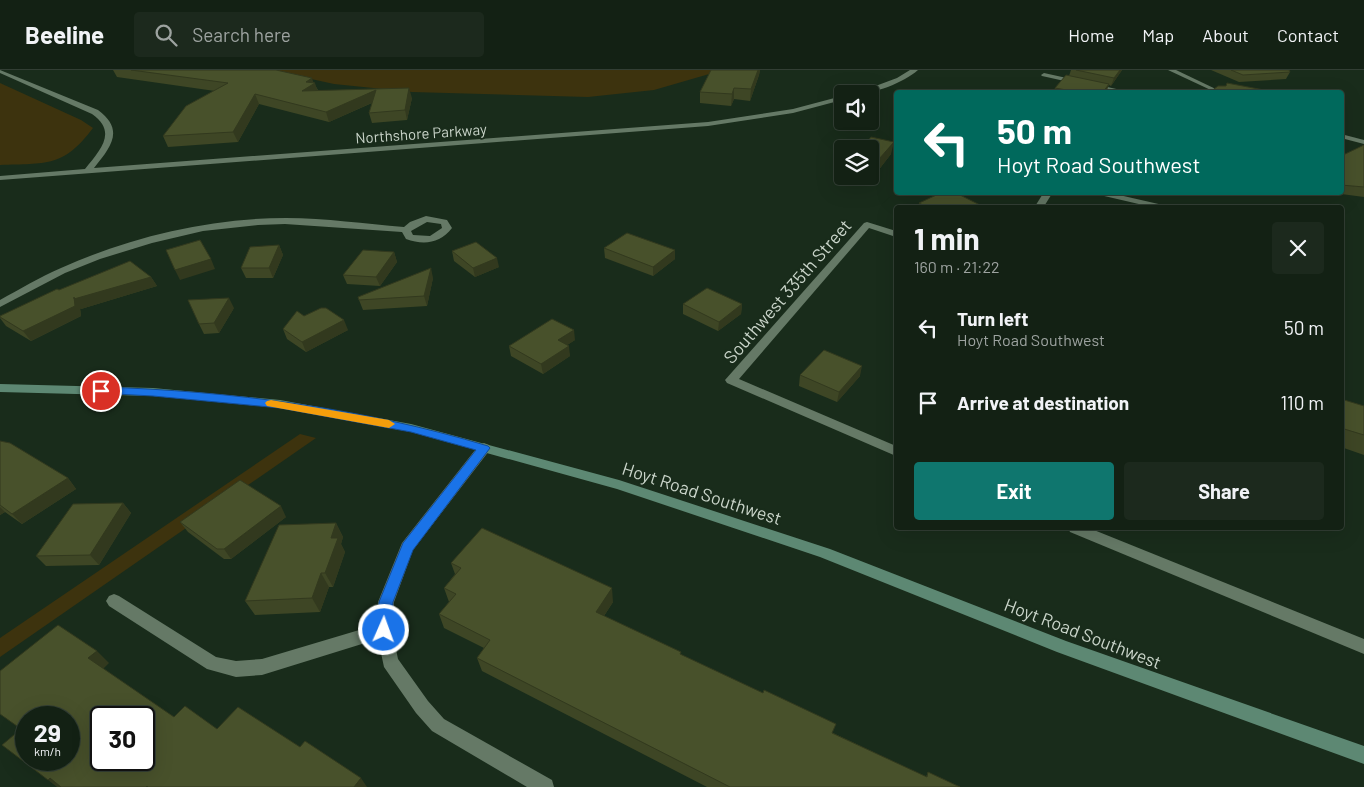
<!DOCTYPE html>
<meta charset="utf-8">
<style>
:root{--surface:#132114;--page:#1c291d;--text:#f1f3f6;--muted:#9da3a0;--line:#323e34;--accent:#0f766e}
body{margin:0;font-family:Barlow,sans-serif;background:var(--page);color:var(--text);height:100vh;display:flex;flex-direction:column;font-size:19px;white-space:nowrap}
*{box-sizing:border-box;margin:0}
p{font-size:16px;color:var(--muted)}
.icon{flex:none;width:28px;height:28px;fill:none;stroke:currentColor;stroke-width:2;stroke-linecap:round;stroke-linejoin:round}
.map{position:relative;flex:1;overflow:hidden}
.drawer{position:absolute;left:894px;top:135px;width:450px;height:325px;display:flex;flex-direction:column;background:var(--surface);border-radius:5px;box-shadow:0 5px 20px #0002,0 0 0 1px var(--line)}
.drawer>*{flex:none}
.top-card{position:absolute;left:894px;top:20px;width:450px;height:105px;border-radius:5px;box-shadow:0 5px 20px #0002,0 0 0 1px var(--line);background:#00695c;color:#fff;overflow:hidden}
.fabs{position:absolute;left:834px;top:15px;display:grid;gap:10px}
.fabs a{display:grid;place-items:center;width:45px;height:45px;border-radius:5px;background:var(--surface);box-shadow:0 5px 20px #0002,0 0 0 1px var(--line);font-size:25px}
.speed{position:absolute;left:15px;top:636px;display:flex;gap:10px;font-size:25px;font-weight:700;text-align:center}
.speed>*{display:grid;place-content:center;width:65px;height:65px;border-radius:50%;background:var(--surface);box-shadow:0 5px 20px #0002,0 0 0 1px var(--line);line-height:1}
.speed small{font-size:12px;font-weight:400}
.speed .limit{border:2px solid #111;border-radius:8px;background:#fff;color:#111}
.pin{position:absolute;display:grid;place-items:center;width:42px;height:42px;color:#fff;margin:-21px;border:2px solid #fff;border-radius:50%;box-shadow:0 1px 5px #0007}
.me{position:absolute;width:55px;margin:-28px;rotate:2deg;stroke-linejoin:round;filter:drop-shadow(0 0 4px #0008)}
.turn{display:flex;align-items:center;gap:18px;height:105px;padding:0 20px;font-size:22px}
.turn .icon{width:65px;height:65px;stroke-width:2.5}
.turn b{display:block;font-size:35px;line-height:42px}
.round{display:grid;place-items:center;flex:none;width:52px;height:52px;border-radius:5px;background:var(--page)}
.head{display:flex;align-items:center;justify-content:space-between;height:85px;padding:0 20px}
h1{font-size:30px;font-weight:700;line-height:38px}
.primary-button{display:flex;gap:10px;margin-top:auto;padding:10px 20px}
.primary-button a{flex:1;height:58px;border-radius:5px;background:var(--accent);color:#fff;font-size:20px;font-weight:700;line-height:58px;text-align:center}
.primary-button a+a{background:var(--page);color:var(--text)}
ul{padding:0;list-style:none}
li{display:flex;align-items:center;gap:15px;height:75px;padding:0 20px}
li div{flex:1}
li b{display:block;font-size:19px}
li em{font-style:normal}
header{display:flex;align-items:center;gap:30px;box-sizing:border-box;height:70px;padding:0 25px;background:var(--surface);border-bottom:1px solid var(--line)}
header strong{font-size:24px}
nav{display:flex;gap:28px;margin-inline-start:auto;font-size:18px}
.search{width:350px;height:45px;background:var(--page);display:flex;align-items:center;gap:12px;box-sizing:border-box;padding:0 18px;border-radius:5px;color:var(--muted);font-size:19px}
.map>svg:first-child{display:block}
</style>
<header>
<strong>Beeline</strong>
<div class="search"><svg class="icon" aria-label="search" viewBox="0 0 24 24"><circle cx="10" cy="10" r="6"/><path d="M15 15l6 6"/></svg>Search here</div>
<nav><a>Home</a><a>Map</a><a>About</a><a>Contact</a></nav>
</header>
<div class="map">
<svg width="1364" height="717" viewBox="0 0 1364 717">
<rect width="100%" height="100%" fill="#192c1b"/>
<g fill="#3d330e">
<path d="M270,0H723L654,20L588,27L412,22L334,14Z"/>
<path d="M0,13L81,50L93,58C63,98 46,93 0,95Z"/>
<path d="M300,364L316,368L0,587V568Z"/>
</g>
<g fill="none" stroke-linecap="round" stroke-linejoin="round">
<g fill="#657966" fill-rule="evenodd">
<path d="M1168,0H1176L1222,22H1215Z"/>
<path d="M1044,3L1121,20L1124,22H1114L1042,6L1041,5Z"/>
<path d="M1341,64L1364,70V74L1341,68Z"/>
<path d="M1044,122H1053L1043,138H1034Z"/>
<path d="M1087,122H1106L1176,138H1156Z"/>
<path d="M426,146L447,150L452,158C440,174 423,175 406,169L402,162L285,154L258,155L203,161L152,173L100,189L65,203L0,237V230C20,219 40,207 61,198C130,167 210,148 286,148C326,148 365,154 404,157L410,152ZM427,152L441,154L442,158L430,166L413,165L411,161Z"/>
<path d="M867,152L896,161V167L869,158L739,309L896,376V386L727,313L725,310L864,153Z"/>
<path d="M484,373L489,375L490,378L489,381L413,480L394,532L392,560L398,589L428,631L444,649L552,710L554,717H527L432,661L416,643L384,597L378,569L262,605L236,607L207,599L109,536L106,531L109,526L114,524L119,526L216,587L236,591L262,589L376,555L378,532L402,473L479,375Z"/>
<path d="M1068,458H1089L1364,569V584L1070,462Z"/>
</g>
<g fill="#657966" fill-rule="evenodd">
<path d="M0,0L98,40C125,60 111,77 94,98L708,52L793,39L842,26V30L793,43L708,56L0,110V106L85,99C100,80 118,62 92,44L0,3Z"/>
<path d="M910,0H918C903,13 874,24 854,24L897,8Z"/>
</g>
<path fill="#5d8873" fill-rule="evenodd" d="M0,314L153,318L280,330L411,354L619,410L830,479L1066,571L1364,676V694L1057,582L820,487L617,419L411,362L280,338L153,326L0,322Z"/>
</g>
<g fill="#3e4625">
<path d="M113,0H276L313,12L318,20L412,28L407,50L372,53L369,43L372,33L329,52L259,34L238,72L168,77L163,66L215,21L117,7Z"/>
<path d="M711,0H760L759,5L750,31L734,29L731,36L700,33V22Z"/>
<path d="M1071,0H1122L1111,16L1109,15L1106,22H1053L1055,18L1069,6Z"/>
<path d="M1211,0H1289L1290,2L1286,9L1239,12Z"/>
<path d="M1364,75V127L1326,122H1341V86Z"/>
<path d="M870,79L891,84L877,102L870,100Z"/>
<path d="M919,133L986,138H918Z"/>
<path d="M279,175L283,185L273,208H246L241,198Z"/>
<path d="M604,178L675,189L653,206L605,188Z"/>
<path d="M452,181L499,197L475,207L454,191Z"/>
<path d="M394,182L397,192L380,216L347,214L343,205Z"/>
<path d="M151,207L157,216L81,239L80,238L81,246L31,271L6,256L0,248V246L59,220Z"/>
<path d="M433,208L427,236L363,240L359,230Z"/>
<path d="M683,234H742L741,244L718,261L683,244Z"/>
<path d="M234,238L219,263L204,264L199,254Z"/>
<path d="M304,246L348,260L306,282L287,269L283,259Z"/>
<path d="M575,270L567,275L570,286L543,304L511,286L509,276Z"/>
<path d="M800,305L860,306L837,332L799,316Z"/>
<path d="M1341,329L1364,336V385L1341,377Z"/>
<path d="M0,371L68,408L76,419L22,454L5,442L0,445Z"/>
<path d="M123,433L131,443L99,495L46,496L36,486Z"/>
<path d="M286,447L231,489H224L188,462L180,452Z"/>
<path d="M336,453L343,467L341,474L345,482L333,517H329L320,542L255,545L245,531Z"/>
<path d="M451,493L613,532L604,546L833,663L926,707L928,702L960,717H707L482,601L477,588L484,578L444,558L439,544L449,532L444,518L455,504Z"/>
</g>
<g fill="#32391e">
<path d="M758,0H760L759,5L750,31L751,19Z"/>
<path d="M1120,0H1122L1111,16L1114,8Z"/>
<path d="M312,8L314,14L315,13L318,22L302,21L306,12Z"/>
<path d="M1109,14L1106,22H1103Z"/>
<path d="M409,18L412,28L407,50L405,40Z"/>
<path d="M734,18V29L731,36L732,24Z"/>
<path d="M376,20L378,30L329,52L326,42Z"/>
<path d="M255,24L259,34L238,72L233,62Z"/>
<path d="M894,72L891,84L877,102L879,89Z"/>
<path d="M279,175L283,185L273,208L269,198Z"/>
<path d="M675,180V189L653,206V197Z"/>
<path d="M394,182L397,192L380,216L376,207Z"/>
<path d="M497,188L499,197L475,207L473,198Z"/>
<path d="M211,189L215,199L180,210L175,200Z"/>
<path d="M431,198L433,208L427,236L424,226Z"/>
<path d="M151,207L157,216L81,239L80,238L81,246L31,271L23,261L74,227Z"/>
<path d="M229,228L234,238L219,263L214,253Z"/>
<path d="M742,234L741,244L718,261L719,252Z"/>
<path d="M344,250L348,260L306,282L302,272Z"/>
<path d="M574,260L575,270L560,280L558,270Z"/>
<path d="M569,276L570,286L543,304L541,294Z"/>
<path d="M862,296L860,306L837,332L839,322Z"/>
<path d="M68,408L76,419L22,454L12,444Z"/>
<path d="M123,433L131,443L99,495L90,485Z"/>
<path d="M281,436L286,447L231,489L224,479Z"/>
<path d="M0,437L5,442L0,445Z"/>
<path d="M336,453L343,467L341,474L345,482L333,517L325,503L331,468Z"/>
<path d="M321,503L329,517L320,542L312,528Z"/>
<path d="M612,518L613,532L598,555L596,542Z"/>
<path d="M97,581L109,593L101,601L88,588Z"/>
<path d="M50,708L63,717H57L48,710Z"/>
<path d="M361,708L367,717H354Z"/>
</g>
<g fill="#48512b" stroke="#32391e" fill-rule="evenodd">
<path d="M131,0H276L312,8L306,12L315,13L302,21L409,18L405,40L369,43L376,20L326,42L255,24L233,62L163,66L186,36L228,13Z"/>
<path d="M711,0H758L751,19L734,18L732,24L700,22Z"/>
<path d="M1076,0H1120L1114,8Z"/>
<path d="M1231,0H1289L1290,2L1243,5Z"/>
<path d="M1066,5L1109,14L1103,22H1078L1055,18Z"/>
<path d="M1227,13L1264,20L1261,22H1210L1218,16H1226Z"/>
<path d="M871,67L894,72L879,89L870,87V79H861Z"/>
<path d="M1364,75V117L1341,115V86Z"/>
<path d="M943,122H954L986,138H929L919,133Z"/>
<path d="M627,163L675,180L653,197L604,178Z"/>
<path d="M200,170L211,189L175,200L166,180Z"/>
<path d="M476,172L497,188L473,198L452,181Z"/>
<path d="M279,175L269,198H241L250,177Z"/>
<path d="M363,180L394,182L376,207L343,205Z"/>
<path d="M130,191L151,207L74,229V227L75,236L23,261L0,247V246L57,219L59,220Z"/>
<path d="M431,198L424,226L359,230L358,227Z"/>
<path d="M707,218L742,234L719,252L683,234Z"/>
<path d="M229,228L214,253L199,254L188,230Z"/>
<path d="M321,238H326L344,250L302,272L283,259L297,241L304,246Z"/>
<path d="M552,249L574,260L558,270L569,276L541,294L509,276Z"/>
<path d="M824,280L862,296L839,322L800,305Z"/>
<path d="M1341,329L1364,336V365L1341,358Z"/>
<path d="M0,371L10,373L68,408L12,444L0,435Z"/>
<path d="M240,410L281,436L224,479H217L180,452Z"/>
<path d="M123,433L90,485L36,486L73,434Z"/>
<path d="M336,453L331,468H338L325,503H321L312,528L245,531L279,455Z"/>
<path d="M482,458L612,518L596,542L681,582L680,584L763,623L764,620L836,654L832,663L927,707L928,702L960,717H730L477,588L490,570L439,544L456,524L444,518L461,498L451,493Z"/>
<path d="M58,555L97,581L88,588L174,647L185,636L217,659L238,637L300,677L305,671L361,708L354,717H148L147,716L146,717H61L50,708L48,710L2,675L21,659L0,644V601ZM26,648H69V690H26ZM101,648H144V690H101Z"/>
</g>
<path fill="#1a73e8" stroke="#114b97" d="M101,317C232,321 362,338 488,376L490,378L413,480L393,532L392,560L390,565L384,567L379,565L377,560L379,532L403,473L476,380L411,362L280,338L153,326L97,323L95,321L97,318Z"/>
<path fill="#f59e0b" d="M271,330L389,350L395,354L389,358L267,336L265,333L267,331Z"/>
<g text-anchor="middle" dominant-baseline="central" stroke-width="4" stroke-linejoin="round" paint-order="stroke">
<g font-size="15" fill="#cad5ca" stroke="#192c1b">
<text transform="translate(421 63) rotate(-4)">Northshore Parkway</text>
</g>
<g font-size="18" fill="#cad5ca" stroke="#192c1b">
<text transform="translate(787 221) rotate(-49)">Southwest 335th Street</text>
<text transform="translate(702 423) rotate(18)">Hoyt Road Southwest</text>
<text transform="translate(1083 563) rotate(21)">Hoyt Road Southwest</text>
</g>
</g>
</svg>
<div class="fabs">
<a><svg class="icon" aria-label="sound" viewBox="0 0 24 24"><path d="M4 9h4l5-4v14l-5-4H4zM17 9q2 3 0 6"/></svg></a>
<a><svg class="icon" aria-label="layers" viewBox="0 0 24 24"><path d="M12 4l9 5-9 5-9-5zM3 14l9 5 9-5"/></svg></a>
</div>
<div class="speed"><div>29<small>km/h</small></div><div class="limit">30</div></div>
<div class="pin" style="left:101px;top:321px;background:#d93025"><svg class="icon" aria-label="arrive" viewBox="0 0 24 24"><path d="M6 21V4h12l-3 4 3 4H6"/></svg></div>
<svg class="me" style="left:384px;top:560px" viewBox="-20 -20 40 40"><circle r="17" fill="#1a73e8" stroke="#fff" stroke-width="3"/><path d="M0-11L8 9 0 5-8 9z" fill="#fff"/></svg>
<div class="top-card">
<div class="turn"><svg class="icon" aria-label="left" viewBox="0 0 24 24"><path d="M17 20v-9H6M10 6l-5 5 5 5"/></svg><div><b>50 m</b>Hoyt Road Southwest</div></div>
</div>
<section class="drawer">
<div class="head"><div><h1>1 min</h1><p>160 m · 21:22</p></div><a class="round"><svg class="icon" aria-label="close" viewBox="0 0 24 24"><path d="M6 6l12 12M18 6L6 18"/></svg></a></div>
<ul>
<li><svg class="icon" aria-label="left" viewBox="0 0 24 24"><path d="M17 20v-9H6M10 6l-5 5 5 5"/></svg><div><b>Turn left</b><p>Hoyt Road Southwest</p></div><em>50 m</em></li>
<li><svg class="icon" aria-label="arrive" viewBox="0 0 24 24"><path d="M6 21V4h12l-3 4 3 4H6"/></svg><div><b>Arrive at destination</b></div><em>110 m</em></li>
</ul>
<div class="primary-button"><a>Exit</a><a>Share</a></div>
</section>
</div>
